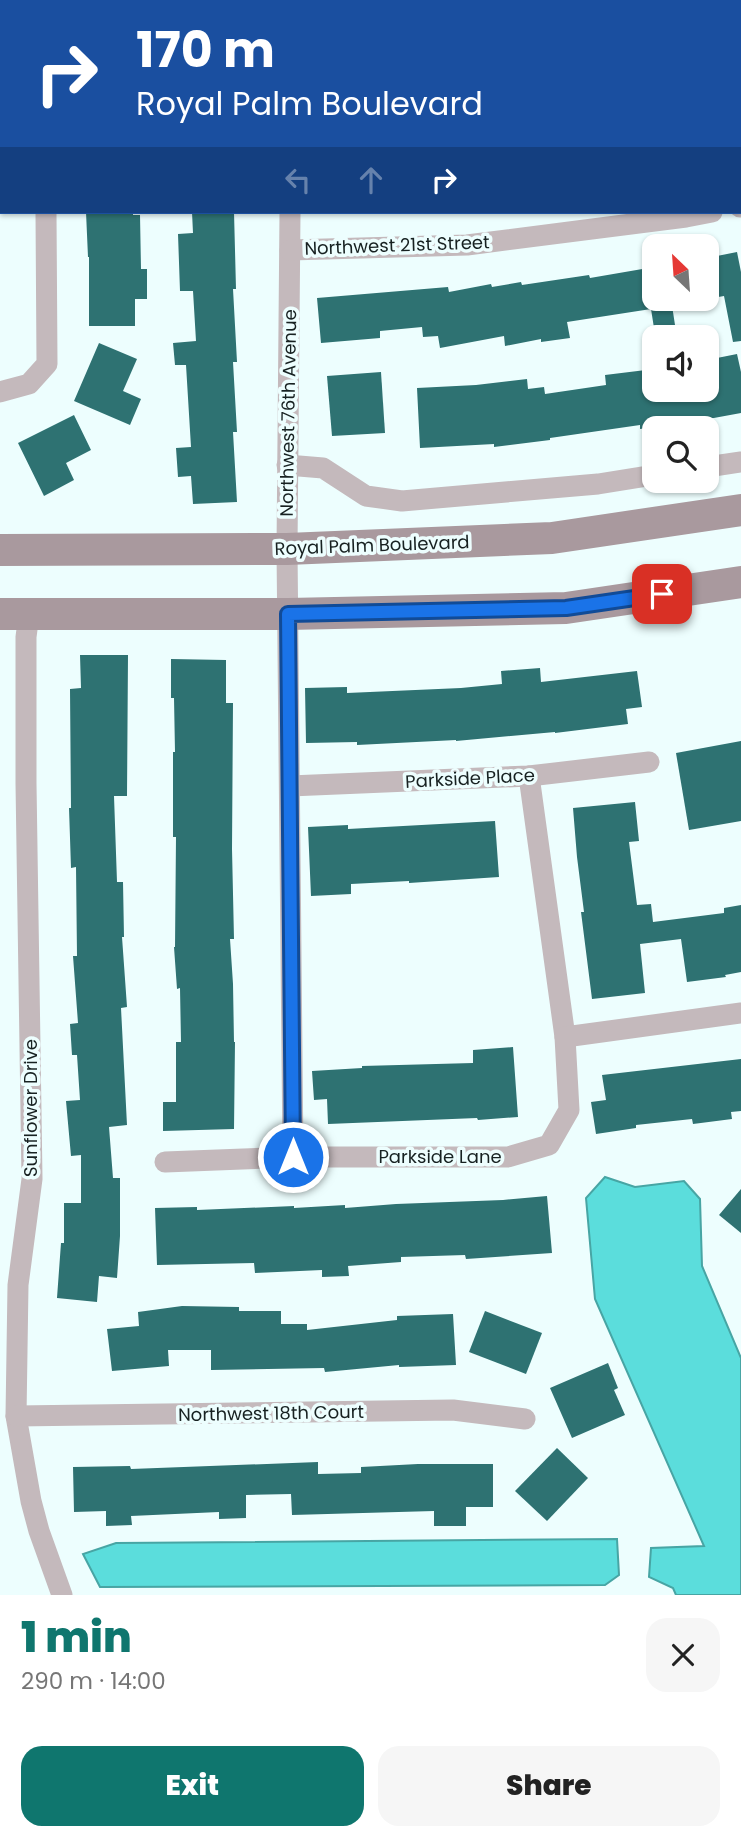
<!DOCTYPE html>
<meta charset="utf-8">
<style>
:root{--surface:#fff;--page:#f6f6f6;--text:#222;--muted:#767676;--accent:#0f766e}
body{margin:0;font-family:Poppins,sans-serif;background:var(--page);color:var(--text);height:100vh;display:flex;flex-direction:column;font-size:26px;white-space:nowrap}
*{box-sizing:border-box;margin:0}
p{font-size:23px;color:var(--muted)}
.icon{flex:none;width:38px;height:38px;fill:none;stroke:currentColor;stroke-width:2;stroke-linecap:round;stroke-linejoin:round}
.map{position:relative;height:1595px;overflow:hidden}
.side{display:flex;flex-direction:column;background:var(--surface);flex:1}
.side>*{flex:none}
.hud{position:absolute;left:0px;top:0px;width:742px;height:214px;box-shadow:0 2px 5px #0004;background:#1a4fa0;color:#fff;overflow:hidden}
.needle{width:46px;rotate:335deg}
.controls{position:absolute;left:642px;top:234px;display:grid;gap:14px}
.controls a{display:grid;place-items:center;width:77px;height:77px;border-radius:14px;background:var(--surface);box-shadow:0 2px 5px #0004;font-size:35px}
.pin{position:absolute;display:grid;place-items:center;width:60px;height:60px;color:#fff;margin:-30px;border-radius:14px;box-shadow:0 4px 10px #0006}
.me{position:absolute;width:77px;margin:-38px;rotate:0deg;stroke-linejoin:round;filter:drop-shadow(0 0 5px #0008)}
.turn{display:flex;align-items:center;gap:24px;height:147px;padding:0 21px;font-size:32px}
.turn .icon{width:91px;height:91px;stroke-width:2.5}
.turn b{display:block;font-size:49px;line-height:60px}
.lanes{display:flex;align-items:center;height:66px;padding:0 21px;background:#0003;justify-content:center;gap:35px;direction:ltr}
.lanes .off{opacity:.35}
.round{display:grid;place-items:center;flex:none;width:74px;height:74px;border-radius:21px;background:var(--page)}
.headline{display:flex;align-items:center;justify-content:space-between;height:119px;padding:0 21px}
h1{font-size:42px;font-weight:800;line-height:52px;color:var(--accent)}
.primary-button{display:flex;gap:14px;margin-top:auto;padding:14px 21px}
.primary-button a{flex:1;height:80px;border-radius:21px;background:var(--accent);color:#fff;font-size:28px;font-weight:800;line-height:80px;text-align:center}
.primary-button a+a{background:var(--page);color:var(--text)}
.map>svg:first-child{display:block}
</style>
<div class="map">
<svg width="741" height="1595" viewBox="0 0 741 1595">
<rect width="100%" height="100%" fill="#edfefe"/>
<g fill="#5bdddc" stroke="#47a5a4" stroke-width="2">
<path d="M605,1177L635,1187L684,1181L700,1199L702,1266L741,1358V1595H676L673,1588L649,1577L651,1548L704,1546L595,1299L586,1198Z"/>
<path d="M617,1539L619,1575L605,1585L100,1587L83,1554L116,1543Z"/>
</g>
<g fill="#2e7272">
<path d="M86,212H133V215H140L141,269H147V299H135V326H89V257H88Z"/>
<path d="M192,212H234L236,289H233L237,362H233L237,432H233L237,502L193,504L191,476L178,477L176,448L191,447L186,365H175L173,343L196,341L193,291H180L178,234L193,233Z"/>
<path d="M737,252L741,272V341L733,342L724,296L707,299V258Z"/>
<path d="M654,267V299H671L675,325L654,328L651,309L567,322L570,338L541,342V339L505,346L504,336L440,348L438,336L423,337L422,327L380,331V338L321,343L317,298L448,287L449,292L491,284L492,287L521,282L522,285L589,275L590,278Z"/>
<path d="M99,343L137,359L123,391L141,399L130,425L74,401Z"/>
<path d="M737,354L741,372V413L692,422L640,429V425L550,438V440L494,447V444L420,448L417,388L476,385L527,379L528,389L544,387L545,394L606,385L605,375L654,369V390H707V360Z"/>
<path d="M381,372L385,433L332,436L327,376Z"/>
<path d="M74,415L91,450L66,463L74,480L44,496L18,443Z"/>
<path d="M80,655H128L127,796H114L117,882H123L124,937H122L127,1007L121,1008L127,1125L109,1127L113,1178H120V1236L117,1278L99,1276L97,1302L57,1298L61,1243H64V1203H81V1155L71,1156L66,1101L80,1100L77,1055H72L70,1024L78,1023L73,956H77L76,867L71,868L69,808H71L70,689L81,688Z"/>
<path d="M171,659L226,660V703H233L232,849L234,939H230L233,984L234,1042H235L234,1129L163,1131V1102H176V1042H181L180,988L177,989L174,947H175L176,837H173V752H175L174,698H171Z"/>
<path d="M540,668L541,682L637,671L642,707L626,709L628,724L555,733V732L456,741V740L357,745V742L306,743L305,688L347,687V693L461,688L502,684L501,671Z"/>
<path d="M741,741V821L689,830L676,753Z"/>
<path d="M635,802L639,841L629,842L637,905L651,904L653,922L724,913V908L741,905V972L725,975L726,977L687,982L681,939L640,944L645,993L592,999L581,912H584L577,857L573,808Z"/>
<path d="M495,821L499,877L409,883V881L351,884V894L311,896L308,827L348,825V829Z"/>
<path d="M513,1047L518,1117L478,1120L477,1118L328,1124L327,1099L314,1100L312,1071L362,1068V1066L473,1063V1050Z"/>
<path d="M741,1059V1111L731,1112L732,1119L693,1124L692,1119L636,1125V1128L596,1134L591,1102L606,1100L602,1075Z"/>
<path d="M741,1189V1233L719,1215Z"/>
<path d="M547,1196L552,1253L466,1259L465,1255L401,1257V1262L348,1266L349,1276L322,1277V1270L255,1273L254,1263L157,1265L155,1208L197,1207V1210L294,1206V1208L345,1205V1208L396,1204L503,1200Z"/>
<path d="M182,1306L239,1307V1311H281V1324H307V1330L397,1320V1316L453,1314L456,1365L399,1367V1365L325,1372L324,1368L211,1370V1350H168L169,1366L112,1371L107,1329L139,1326L138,1312Z"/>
<path d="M485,1311L542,1333L526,1374L469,1352Z"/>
<path d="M608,1363L618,1388L614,1390L625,1415L572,1438L550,1388Z"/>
<path d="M557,1448L588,1478L547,1521L515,1491Z"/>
<path d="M318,1462V1474L361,1473V1467L418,1464H493V1507H466V1526H434V1511L292,1515L291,1494L246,1495V1518L219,1519V1512L131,1516L132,1525L106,1526V1511L74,1512L73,1467L130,1466L131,1469Z"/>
</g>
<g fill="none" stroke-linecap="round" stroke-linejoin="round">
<g stroke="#c4b9bc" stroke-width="21">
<path d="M45,0V2"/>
<path d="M288,0V2"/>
<path d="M463,2L486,0"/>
<path d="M740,207L741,206"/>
<path d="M290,212L287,549L293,1157"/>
<path d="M290,250L467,245L686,217L712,212"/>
<path d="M0,392L29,384L47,364L46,212"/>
<path d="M287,465L323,468L366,496L402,501L598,484L654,475"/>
<path d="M707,467L741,462"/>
<path d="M29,614L26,637V783L32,1179L18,1285L16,1416L31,1501L39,1531L62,1595"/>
<path d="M529,776L565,1037"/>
<path d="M290,786L529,776L649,762"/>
<path d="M165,1162L293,1157H508L549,1145L569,1110L565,1037L741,1013"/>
<path d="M16,1416L453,1410L525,1419"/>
</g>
<g stroke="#a9999e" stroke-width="32">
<path d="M0,550L287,549L552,538L741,510"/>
<path d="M0,614H288L566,608L741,582"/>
</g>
</g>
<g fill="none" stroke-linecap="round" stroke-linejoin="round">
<g stroke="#114b97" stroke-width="18">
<path id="route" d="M293,1157L288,614L566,608L662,594"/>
</g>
<use href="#route" stroke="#1a73e8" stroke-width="12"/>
</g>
<g text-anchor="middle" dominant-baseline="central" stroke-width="7" stroke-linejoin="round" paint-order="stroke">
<g font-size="18" fill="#172121" stroke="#edfefe">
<text transform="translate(397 245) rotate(-2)">Northwest 21st Street</text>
<text transform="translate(288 413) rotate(-89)">Northwest 76th Avenue</text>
<text transform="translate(372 545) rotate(-2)">Royal Palm Boulevard</text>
<text transform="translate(470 778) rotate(-3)">Parkside Place</text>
<text transform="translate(30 1108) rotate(-90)">Sunflower Drive</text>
<text x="440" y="1156">Parkside Lane</text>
<text transform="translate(271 1413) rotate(-1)">Northwest 18th Court</text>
</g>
</g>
</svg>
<div class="controls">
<a><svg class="needle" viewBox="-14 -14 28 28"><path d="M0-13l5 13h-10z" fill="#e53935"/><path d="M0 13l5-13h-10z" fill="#767676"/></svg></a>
<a><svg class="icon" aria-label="sound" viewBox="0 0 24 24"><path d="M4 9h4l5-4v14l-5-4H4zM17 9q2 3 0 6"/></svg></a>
<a><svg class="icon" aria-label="search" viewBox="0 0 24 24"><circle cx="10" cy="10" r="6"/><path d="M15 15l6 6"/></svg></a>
</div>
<div class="pin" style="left:662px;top:594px;background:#d93025"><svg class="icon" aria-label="arrive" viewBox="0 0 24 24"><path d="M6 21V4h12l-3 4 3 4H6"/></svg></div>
<svg class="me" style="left:293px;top:1157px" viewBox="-20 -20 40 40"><circle r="17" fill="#1a73e8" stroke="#fff" stroke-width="3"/><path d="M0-11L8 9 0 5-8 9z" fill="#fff"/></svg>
<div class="hud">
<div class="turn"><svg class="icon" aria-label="right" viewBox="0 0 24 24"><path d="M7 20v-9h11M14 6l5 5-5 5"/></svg><div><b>170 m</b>Royal Palm Boulevard</div></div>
<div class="lanes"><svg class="icon off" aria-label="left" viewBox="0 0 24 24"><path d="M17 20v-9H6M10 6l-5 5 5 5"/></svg><svg class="icon off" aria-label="ahead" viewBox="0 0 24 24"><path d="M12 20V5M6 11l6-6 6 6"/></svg><svg class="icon" aria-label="right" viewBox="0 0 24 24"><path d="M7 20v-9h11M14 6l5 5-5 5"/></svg></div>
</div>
</div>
<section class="side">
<div class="headline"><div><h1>1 min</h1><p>290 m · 14:00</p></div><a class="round"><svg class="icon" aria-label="close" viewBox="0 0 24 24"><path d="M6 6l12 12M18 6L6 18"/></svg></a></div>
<div class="primary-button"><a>Exit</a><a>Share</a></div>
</section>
